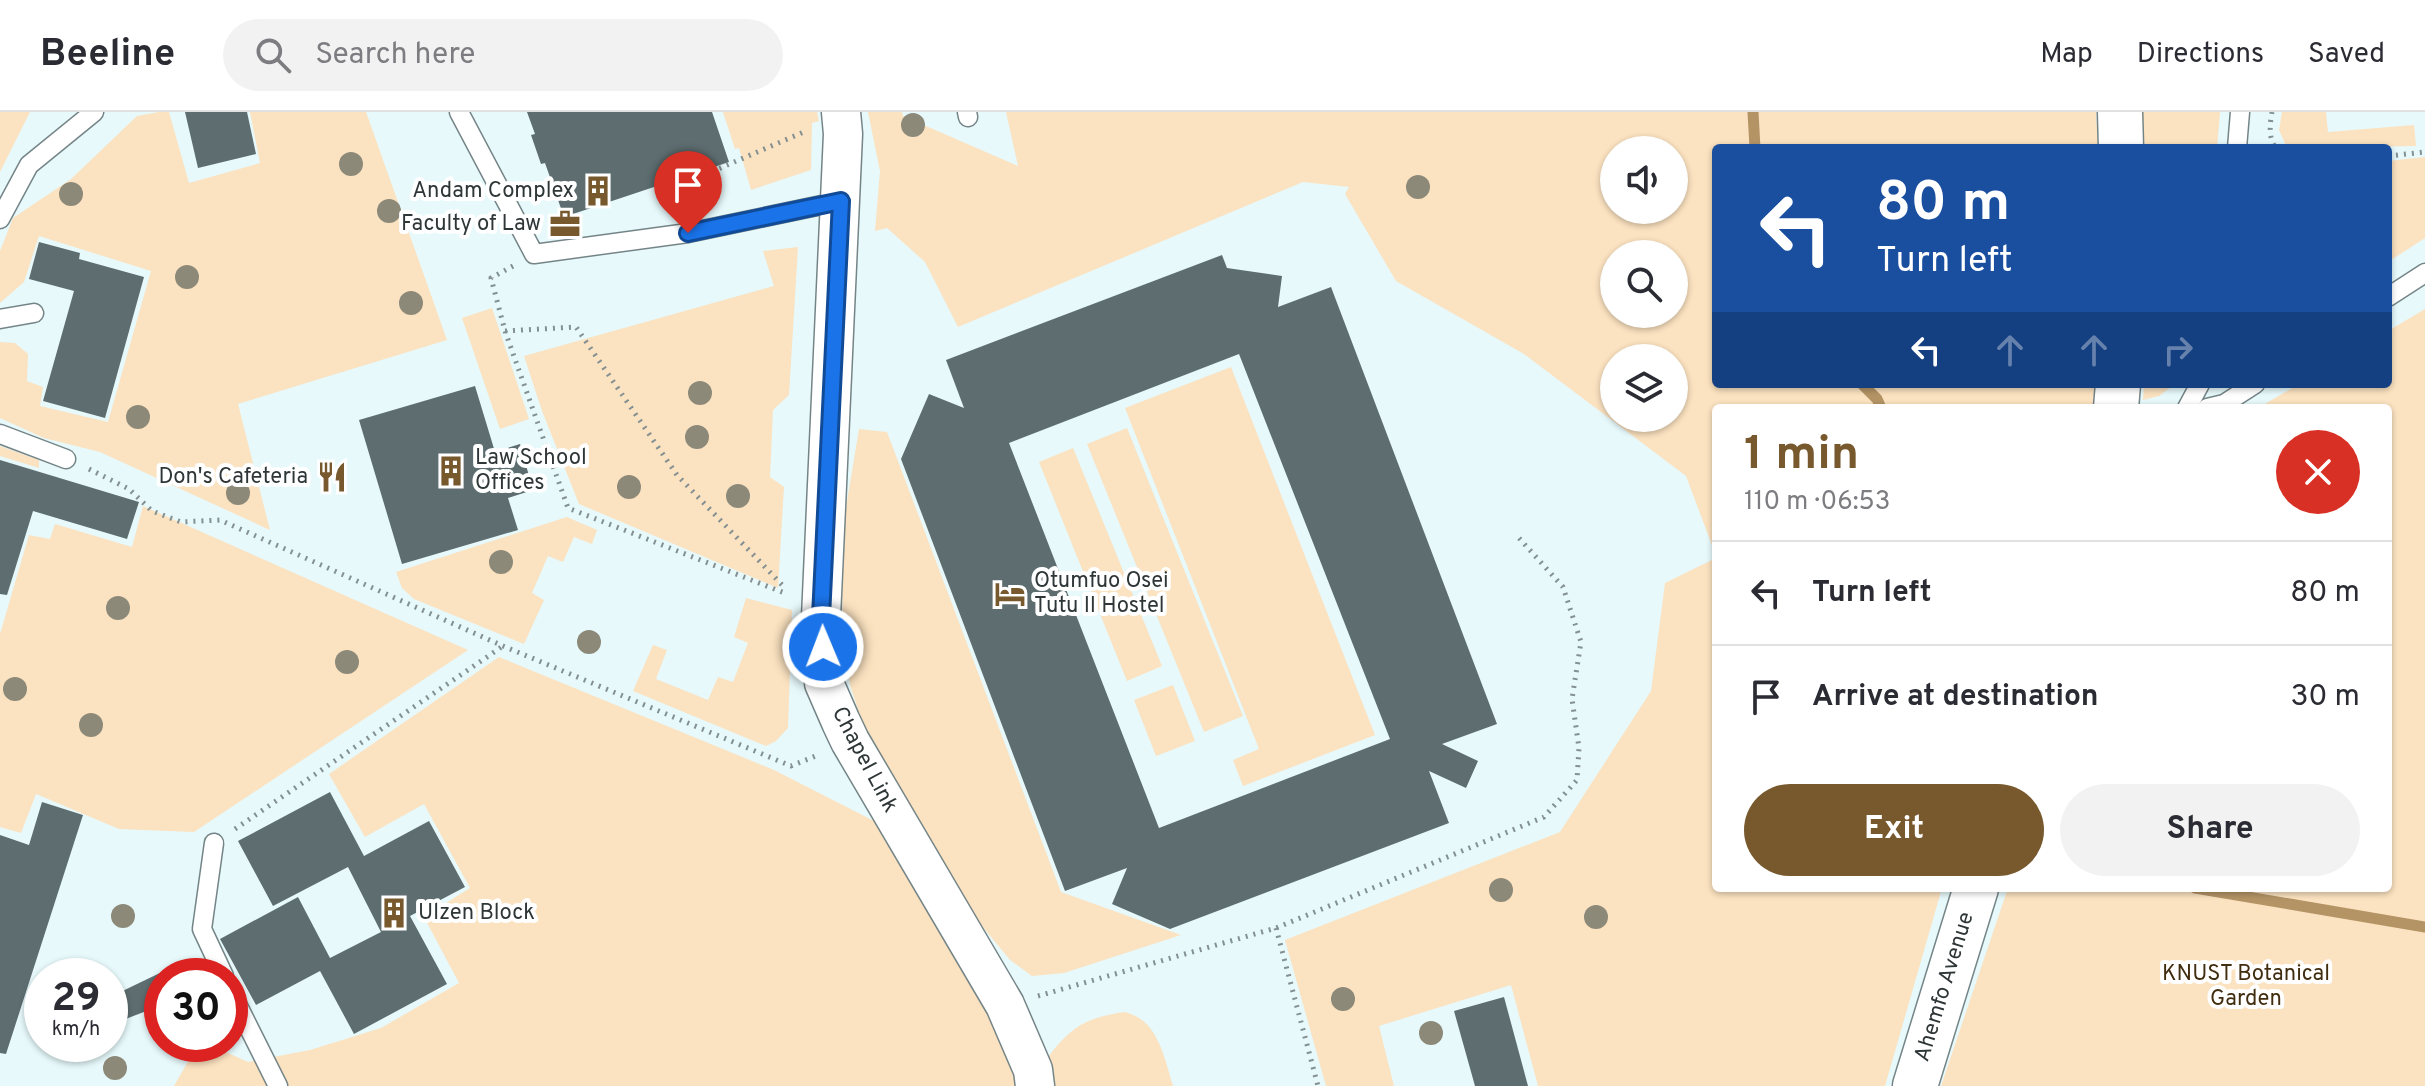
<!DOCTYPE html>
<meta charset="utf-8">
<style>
:root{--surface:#fff;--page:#f2f2f3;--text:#2b2b33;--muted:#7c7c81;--line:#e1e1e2;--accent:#77592d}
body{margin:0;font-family:Overpass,sans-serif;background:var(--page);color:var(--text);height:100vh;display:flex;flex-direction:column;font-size:30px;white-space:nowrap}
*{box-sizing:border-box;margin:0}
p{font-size:26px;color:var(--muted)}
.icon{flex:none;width:44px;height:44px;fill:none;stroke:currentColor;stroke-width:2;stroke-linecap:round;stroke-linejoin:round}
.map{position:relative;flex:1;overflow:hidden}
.side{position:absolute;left:1712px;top:292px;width:680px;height:488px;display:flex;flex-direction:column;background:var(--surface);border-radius:8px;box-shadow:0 2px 6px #0004}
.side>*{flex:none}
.guide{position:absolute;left:1712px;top:32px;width:680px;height:244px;border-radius:8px;box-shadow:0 2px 6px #0004;background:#1a4fa0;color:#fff;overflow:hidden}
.buttons{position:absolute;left:1600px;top:24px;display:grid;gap:16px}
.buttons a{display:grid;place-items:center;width:88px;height:88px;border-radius:50%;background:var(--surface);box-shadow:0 2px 6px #0004;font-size:40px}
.speed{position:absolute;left:24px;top:846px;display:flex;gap:16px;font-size:40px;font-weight:700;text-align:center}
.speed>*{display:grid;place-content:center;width:104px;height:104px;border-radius:50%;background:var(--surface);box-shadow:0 2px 6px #0004;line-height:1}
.speed small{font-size:20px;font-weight:400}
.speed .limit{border:12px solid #d22;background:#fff;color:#111}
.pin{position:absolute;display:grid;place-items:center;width:68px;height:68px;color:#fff;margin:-82px -34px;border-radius:50% 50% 50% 0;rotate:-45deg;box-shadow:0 0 8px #0007}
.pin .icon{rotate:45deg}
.me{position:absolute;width:88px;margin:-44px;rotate:359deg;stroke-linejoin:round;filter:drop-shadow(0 0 6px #0008)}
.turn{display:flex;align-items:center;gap:28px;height:168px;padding:0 32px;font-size:36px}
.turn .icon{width:104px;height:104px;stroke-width:2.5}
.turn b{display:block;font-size:56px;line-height:68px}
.lanes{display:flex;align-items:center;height:76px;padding:0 32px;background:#0003;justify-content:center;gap:40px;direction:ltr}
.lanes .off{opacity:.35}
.round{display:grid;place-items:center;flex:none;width:84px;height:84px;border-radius:42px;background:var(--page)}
.summary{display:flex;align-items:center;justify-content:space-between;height:136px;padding:0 32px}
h1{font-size:48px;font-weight:700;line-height:60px;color:var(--accent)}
.button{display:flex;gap:16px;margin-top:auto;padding:16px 32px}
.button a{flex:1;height:92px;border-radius:48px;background:var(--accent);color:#fff;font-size:32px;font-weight:700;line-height:92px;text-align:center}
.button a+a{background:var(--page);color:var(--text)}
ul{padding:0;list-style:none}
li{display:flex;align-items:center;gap:24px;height:104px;padding:0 32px;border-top:2px solid var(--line)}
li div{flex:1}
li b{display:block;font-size:30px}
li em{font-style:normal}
header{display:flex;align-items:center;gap:48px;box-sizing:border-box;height:112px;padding:0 40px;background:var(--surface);border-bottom:2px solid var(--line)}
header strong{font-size:38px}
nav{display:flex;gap:44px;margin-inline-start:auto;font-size:28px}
.search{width:560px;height:72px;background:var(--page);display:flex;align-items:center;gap:20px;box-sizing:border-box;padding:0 28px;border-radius:44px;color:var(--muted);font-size:30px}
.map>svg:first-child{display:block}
</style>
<header>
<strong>Beeline</strong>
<div class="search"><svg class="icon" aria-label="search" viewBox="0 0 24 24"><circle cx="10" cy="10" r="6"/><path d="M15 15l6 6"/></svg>Search here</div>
<nav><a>Map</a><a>Directions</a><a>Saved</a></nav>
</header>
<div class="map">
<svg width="2425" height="974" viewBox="0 0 2425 974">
<rect width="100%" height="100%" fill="#e7f9fb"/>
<g fill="#fbe2c0" fill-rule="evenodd">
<path d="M0,0H30L0,60Z"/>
<path d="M159,0H169L189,71L260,51L250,0H366L447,228L238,292L270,418L100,340L44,326L0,306V230L15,231L28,242L27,269L43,275L40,294L108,310L151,159L39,124L24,170L0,191V139L13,106L71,67L137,4Z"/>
<path d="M723,0H817L819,9L812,11L811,58L751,78L739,36L735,37Z"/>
<path d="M868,0H902L903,4L1018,54L1006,0H2096L2098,36H1716V272H2095L2093,296H1716V444L1686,364L1524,242L1396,169L1345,82L1349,75L1303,70L958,215L925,150L887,116L875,119L880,59ZM1614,38H1674V98H1614ZM1614,142H1674V202H1614ZM1614,246H1674V306H1614Z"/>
<path d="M2141,0H2220L2217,36H2145Z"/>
<path d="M2282,0H2326L2328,20L2414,13L2416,34L2287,36L2279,18Z"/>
<path d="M2425,45V126L2388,150V49Z"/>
<path d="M798,135L789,283L773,298L770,365L784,375L778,476L579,392L542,299L524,244L774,174L763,139Z"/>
<path d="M492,196L529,307L500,317L462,206Z"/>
<path d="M2425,197V974H1941L2008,776H2388V296H2258L2299,272H2388V219Z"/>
<path d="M1231,255L1375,623L1243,674L1233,648L1259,637L1125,296Z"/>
<path d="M2144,272H2175L2159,284L2143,288Z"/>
<path d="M1127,316L1243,604L1204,620L1087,332Z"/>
<path d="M859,317L887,320L1061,780L1181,823L1064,861L1032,864L1010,848L963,791L863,613L850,573L843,525L841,426Z"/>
<path d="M0,334L39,348V356L0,344Z"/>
<path d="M1073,336L1162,554L1127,569L1039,350Z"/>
<path d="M143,394L468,538L194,720L119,717L36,682L21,721L0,715V522L29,423L50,427L55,412L132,435Z"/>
<path d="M567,405L597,418L592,432L574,425L563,450L548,444L532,481L544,488L524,532L414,487L402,476L396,460Z"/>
<path d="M1716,446V776H1942L1885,974H1538L1511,873L1379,914L1394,974H1326L1285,828L1560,720L1651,579L1665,471Z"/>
<path d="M746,486L792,498L788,616L776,629L766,634L633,579L653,533L667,538L656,567L708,588L718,565L733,570L748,531L734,525Z"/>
<path d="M499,545L774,658L874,709L979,884L1028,974H174L198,932H208L248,950L310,938L381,916L459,871L424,805L470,776L424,692L365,725L329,662Z"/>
<path d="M1173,573L1195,629L1156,644L1134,588Z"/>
<path d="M1124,900C1158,907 1164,945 1173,974H1055L1048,945C1072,914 1086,906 1124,900Z"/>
</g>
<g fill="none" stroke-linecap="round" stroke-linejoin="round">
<g stroke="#b49465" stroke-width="11">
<path d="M1753,0L1755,36"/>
<path d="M1862,272L1877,287L1881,296"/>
<path d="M2195,776L2425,815"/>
</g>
</g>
<g fill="#5e6e70" fill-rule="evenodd">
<path d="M185,0H247L256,42L198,56Z"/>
<path d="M527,0H712L729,50L564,105L545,51L541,52L531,23L535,22Z"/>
<path d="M39,130L80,141L79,147L144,165L105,306L43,289L74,179L29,167Z"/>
<path d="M1222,143L1227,156L1282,164L1278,195L1331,175L1497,612L1442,632L1478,649L1466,676L1429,659L1449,711L1170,817L1112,792L1127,756L1065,779L901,347L929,282L964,296L946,248ZM1239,242L1390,627L1159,716L1009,331Z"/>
<path d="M475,274L495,340L520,332L533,378L508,386L518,418L402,452L359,308Z"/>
<path d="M0,348L139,390L127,427L33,399L7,483L0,482Z"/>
<path d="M330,680L364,744L429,709L465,775L410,804L447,872L354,922L320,859L256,893L220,827L298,785L330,846L381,820L348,755L273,794L238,729Z"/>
<path d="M42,690L83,703L6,942L0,941V723L29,733Z"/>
<path d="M162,860V893L110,913V885Z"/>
<path d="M1504,885L1528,974H1475L1454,899Z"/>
</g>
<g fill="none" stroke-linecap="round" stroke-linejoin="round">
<g stroke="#758587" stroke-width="21">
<g id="service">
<path d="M459,0L534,142L688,121L841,89"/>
<path d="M967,0L968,5"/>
<path d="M2237,36L2240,0"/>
<path d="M0,107L29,53L94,0"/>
<path d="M2388,185L2425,161"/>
<path d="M0,207L34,201"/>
<path d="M2187,296L2200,272"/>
<path d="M2207,296L2224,292L2255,272"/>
<path d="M0,322L66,347"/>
<path d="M214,731L202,817L224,864"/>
<path d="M230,878L278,974"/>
</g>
</g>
<g stroke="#758587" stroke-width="41">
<path id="minor" d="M841,0L843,22L821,505L824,571L841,610L850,629L1005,893L1033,958L1035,974"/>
</g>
<g stroke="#758587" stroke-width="47">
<g id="tertiary">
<path d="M2120,0L2121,36"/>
<path d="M2116,296L2118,272"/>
<path d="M1915,974L1976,776"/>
</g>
</g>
<g stroke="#849091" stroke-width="5" stroke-dasharray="2 6" stroke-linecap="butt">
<path d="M2272,0C2270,11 2268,27 2276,36"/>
<path d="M2388,44L2425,40"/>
<path d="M702,92L718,57L806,19"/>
<path d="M513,154L491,166L505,219L568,396L787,482"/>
<path d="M505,219L576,215L677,363L786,477"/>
<path d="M89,357L129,377L152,399L181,410L220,408L503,534L791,654L818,643"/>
<path d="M235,717L503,534"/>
<path d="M1276,816L1318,974"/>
<path d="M1038,884L1276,816L1544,705L1577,668L1579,636L1572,587L1581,530L1563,475L1519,426"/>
</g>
<use href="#service" stroke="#fff" stroke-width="18"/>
<use href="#minor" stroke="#fff" stroke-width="38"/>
<use href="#tertiary" stroke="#fff" stroke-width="44"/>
</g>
<g fill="#8c8979">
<circle cx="913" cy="13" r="12"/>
<circle cx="351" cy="52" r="12"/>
<circle cx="1418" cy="75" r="12"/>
<circle cx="71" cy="82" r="12"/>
<circle cx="389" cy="99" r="12"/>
<circle cx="187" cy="165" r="12"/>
<circle cx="411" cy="191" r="12"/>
<circle cx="700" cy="281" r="12"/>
<circle cx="138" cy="305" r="12"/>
<circle cx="697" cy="325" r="12"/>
<circle cx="629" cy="375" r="12"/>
<circle cx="238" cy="381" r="12"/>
<circle cx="738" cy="384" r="12"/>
<circle cx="501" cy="450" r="12"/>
<circle cx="118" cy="496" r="12"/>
<circle cx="589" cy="530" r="12"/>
<circle cx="347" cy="550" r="12"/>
<circle cx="15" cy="577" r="12"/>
<circle cx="91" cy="613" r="12"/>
<circle cx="1501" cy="778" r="12"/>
<circle cx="123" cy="804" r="12"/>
<circle cx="1596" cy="805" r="12"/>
<circle cx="1343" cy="887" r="12"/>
<circle cx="1431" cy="921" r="12"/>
<circle cx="115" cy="956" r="12"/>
</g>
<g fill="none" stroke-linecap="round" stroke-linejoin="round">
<g stroke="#114b97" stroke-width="20">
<path id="route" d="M688,121L841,89L821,505L823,535"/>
</g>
<use href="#route" stroke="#1a73e8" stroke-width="14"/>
</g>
<defs>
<g id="building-bare" transform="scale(2.4)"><path d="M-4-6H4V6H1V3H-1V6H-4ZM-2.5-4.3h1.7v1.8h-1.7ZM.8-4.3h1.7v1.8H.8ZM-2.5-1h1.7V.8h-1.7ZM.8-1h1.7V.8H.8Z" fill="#77592d" stroke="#fff" stroke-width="2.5" paint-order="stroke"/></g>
<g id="office-bare" transform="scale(2.4)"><path d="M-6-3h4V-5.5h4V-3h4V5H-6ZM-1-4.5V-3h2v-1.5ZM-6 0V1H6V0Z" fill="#77592d" stroke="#fff" stroke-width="2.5" paint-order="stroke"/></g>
<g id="restaurant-bare" transform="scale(2.4)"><path d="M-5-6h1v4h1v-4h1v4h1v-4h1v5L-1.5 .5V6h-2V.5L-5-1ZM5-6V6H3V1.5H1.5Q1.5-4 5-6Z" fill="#77592d" stroke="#fff" stroke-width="2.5" paint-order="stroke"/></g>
<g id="hotel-bare" transform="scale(2.4)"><path d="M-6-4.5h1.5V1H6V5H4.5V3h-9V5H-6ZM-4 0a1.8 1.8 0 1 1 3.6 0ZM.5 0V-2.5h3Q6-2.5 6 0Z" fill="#77592d" stroke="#fff" stroke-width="2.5" paint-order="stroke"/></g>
</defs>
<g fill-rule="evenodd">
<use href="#building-bare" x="598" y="79"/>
<use href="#office-bare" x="565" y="112"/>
<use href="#building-bare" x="451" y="359"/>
<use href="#restaurant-bare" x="332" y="365"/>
<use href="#hotel-bare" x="1010" y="482"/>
<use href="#building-bare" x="394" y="801"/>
</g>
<g text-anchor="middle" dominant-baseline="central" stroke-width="8" stroke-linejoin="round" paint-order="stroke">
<g font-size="22" fill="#2f3637" stroke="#fff" text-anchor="end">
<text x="574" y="79">Andam Complex</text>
<text x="541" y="112">Faculty of Law</text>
<text x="475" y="346" text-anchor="start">Law School<tspan x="475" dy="25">Offices</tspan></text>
<text x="308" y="365">Don's Cafeteria</text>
<text x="1034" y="469" text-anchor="start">Otumfuo Osei<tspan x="1034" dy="25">Tutu II Hostel</tspan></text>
<text x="418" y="801" text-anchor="start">Ulzen Block</text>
</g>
<g font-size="22" fill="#2f3637" stroke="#fff">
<text transform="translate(864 648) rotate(62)">Chapel Link</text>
<text transform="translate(1945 875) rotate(-73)">Ahemfo Avenue</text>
</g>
<g font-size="22" fill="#412d0f" stroke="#fff">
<text x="2246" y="862">KNUST Botanical<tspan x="2246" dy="25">Garden</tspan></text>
</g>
</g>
</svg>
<div class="buttons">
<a><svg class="icon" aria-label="sound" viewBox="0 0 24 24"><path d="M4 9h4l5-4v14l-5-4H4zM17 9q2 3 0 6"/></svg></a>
<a><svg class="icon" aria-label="search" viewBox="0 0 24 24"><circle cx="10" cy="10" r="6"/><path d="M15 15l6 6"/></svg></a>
<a><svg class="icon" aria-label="layers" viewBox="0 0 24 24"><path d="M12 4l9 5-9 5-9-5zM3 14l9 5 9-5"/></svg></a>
</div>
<div class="speed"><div>29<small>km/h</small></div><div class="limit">30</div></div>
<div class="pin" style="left:688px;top:121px;background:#d93025"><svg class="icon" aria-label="arrive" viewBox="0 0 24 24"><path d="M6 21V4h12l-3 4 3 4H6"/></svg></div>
<svg class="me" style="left:823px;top:535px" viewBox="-20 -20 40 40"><circle r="17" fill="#1a73e8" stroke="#fff" stroke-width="3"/><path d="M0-11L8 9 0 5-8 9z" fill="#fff"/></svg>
<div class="guide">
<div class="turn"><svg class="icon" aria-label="left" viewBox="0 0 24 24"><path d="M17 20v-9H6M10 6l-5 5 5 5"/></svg><div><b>80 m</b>Turn left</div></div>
<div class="lanes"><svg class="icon" aria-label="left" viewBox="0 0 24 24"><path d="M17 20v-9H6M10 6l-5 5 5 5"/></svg><svg class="icon off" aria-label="ahead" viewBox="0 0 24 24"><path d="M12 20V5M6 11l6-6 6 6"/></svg><svg class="icon off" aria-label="ahead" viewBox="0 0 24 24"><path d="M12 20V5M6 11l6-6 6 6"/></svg><svg class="icon off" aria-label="right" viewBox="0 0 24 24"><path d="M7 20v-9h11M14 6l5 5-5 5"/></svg></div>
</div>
<section class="side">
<div class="summary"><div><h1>1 min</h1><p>110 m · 06:53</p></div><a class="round" style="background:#d93025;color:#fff"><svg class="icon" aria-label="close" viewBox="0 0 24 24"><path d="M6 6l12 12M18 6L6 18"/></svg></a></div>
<ul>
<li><svg class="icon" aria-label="left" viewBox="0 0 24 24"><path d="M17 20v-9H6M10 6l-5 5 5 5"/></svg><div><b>Turn left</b></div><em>80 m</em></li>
<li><svg class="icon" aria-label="arrive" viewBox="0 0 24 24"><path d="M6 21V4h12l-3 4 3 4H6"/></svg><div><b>Arrive at destination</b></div><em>30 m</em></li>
</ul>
<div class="button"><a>Exit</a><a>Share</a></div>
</section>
</div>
